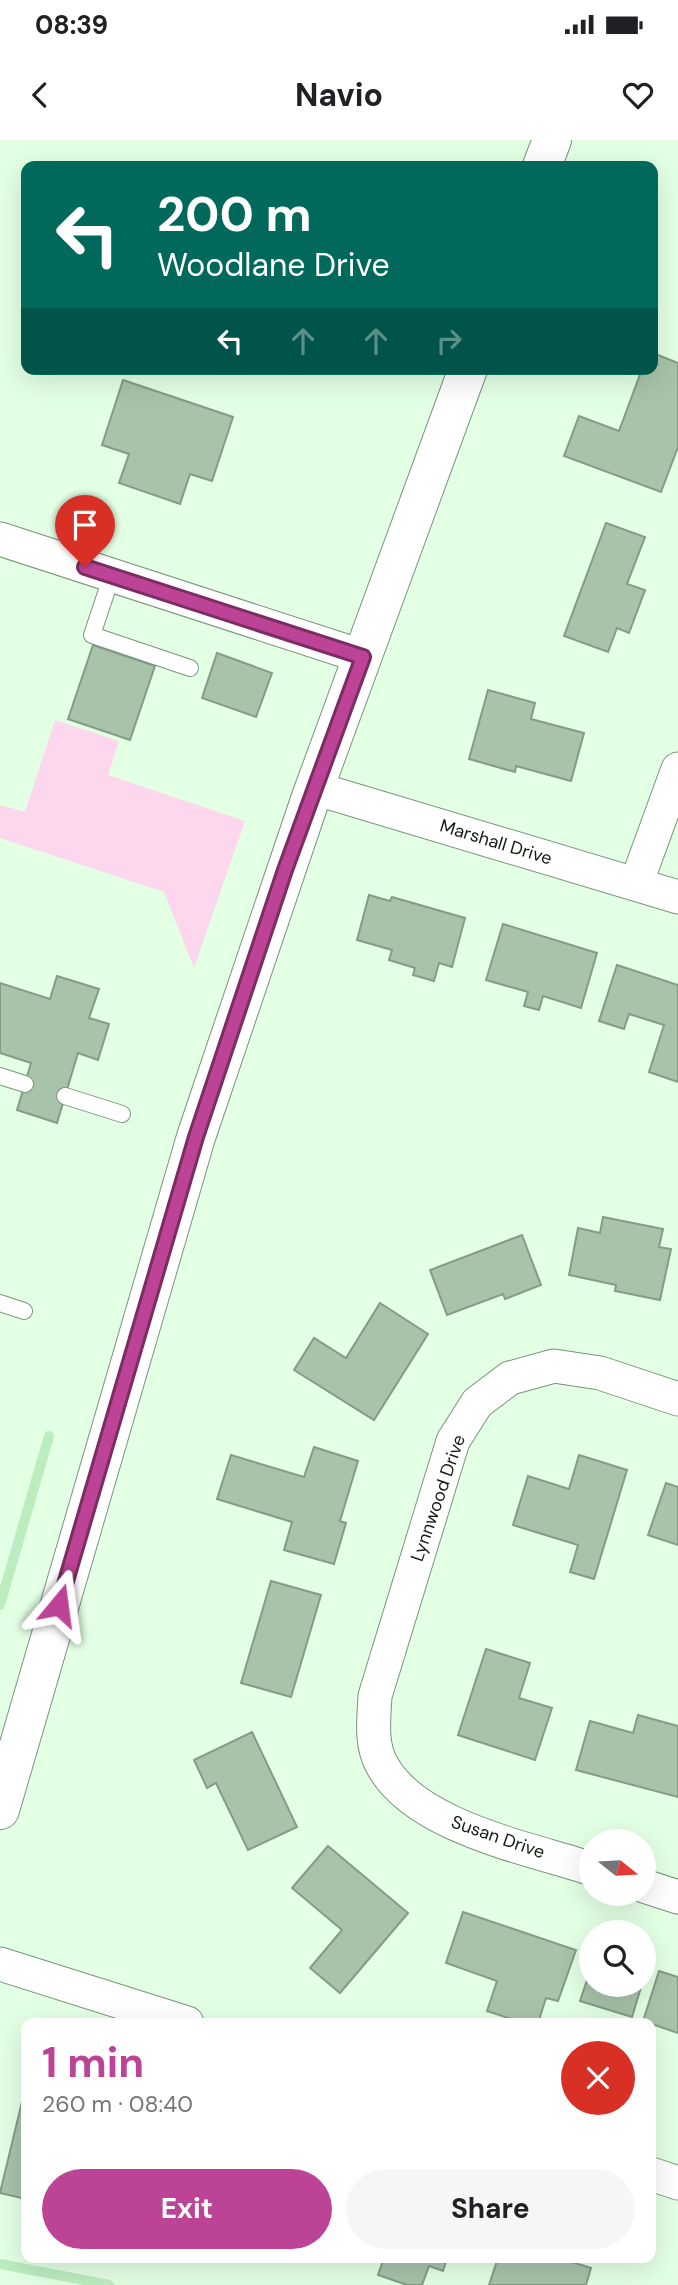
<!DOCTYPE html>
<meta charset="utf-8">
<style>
:root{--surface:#fff;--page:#f6f6f6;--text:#202124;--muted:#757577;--accent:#bd4396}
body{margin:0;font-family:"DM Sans",sans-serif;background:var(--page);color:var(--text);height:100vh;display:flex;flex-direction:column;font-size:26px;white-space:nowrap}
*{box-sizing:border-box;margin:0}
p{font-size:23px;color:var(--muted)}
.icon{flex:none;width:38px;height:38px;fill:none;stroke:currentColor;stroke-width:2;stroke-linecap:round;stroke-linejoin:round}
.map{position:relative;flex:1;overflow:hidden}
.drawer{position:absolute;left:21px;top:1878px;width:635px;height:245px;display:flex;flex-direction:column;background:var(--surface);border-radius:14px;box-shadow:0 7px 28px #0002}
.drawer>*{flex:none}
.top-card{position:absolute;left:21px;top:21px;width:637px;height:214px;border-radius:14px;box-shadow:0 7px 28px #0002;background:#00695c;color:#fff;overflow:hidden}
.needle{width:46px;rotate:108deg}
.controls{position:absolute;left:579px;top:1689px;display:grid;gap:14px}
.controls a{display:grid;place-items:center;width:77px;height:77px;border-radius:50%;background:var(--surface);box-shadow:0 7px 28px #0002;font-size:35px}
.pin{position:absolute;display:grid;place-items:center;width:60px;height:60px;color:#fff;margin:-72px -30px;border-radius:50% 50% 50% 0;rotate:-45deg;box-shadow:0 0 7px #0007}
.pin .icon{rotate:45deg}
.me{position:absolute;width:77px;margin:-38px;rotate:16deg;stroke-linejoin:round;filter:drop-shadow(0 0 5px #0008)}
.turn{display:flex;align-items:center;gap:24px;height:147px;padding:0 21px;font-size:32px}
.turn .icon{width:91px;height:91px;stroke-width:2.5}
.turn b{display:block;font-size:49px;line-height:60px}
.lanes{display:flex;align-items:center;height:66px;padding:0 21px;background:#0003;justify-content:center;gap:35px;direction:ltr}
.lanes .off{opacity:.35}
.round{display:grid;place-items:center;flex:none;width:74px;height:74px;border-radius:37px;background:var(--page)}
.headline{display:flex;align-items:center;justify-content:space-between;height:119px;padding:0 21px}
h1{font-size:42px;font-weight:700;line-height:52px;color:var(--accent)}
.button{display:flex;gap:14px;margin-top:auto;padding:14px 21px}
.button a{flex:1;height:80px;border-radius:42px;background:var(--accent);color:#fff;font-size:28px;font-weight:700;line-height:80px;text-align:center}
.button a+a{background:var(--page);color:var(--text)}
.status{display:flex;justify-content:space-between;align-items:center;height:49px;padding:0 35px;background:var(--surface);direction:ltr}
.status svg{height:19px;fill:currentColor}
header{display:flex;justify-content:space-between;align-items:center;height:91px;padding:0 21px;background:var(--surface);font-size:32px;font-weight:700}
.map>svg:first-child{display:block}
</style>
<div class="status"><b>08:39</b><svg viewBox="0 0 49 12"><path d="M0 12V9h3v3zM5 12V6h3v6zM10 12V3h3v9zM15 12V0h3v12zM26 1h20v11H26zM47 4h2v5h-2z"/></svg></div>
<header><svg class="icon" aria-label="back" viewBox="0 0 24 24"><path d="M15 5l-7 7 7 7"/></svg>Navio<svg class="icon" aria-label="heart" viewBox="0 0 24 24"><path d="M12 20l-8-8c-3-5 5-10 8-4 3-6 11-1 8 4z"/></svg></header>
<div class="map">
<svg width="678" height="2145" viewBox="0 0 678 2145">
<rect width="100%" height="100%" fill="#e3ffe4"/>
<path fill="#fdd7ed" d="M55,580L119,601L108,635L245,681L194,828L164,752L0,698V665L25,672Z"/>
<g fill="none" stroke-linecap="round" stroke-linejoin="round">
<g stroke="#bcedc0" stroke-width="10">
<path d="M0,1465L49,1296"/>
<path d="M0,2124L109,2145"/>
</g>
</g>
<g fill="#a8c3aa" stroke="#839d85" stroke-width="2">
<path d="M653,213L678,223V307L661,352L564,316L579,276L619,291L642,229H653Z"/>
<path d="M123,240L233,277L212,341L190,334L180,364L119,343L129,314L102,305Z"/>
<path d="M606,383L645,397L627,444L645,450L629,493L617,488L608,512L564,496Z"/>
<path d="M93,505L155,526L130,600L68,579Z"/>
<path d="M217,513L272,533L256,577L202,558Z"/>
<path d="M488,550L535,563L531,579L584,593L571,641L516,626L515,632L469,619Z"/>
<path d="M369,755L390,761L392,757L465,778L452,827L439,823L434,841L413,835L415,828L389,820L392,810L357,800Z"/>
<path d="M503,784L597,813L581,868L543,856L539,870L524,866L528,852L486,840Z"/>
<path d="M617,825L678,845V942L649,932L664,885L629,874L624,889L599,881Z"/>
<path d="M57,836L99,849L89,878L109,884L98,920L78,913L57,983L17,970L31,923L0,913V843L50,859Z"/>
<path d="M603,1077L663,1089L659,1107L671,1109L660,1160L615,1151L616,1145L569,1135L578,1088L600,1093Z"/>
<path d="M522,1095L541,1145L505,1159L503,1154L447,1175L430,1130Z"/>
<path d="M380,1163L428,1194L374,1280L294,1230L314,1198L346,1218Z"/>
<path d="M314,1307L358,1321L340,1381L346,1383L334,1424L284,1410L292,1382L217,1359L231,1315L304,1337Z"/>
<path d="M579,1315L627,1330L594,1439L570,1432L578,1405L513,1385L528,1336L569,1349Z"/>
<path d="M666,1343L678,1347V1405L648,1395Z"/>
<path d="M271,1441L321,1455L291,1557L241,1543Z"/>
<path d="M486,1509L530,1523L519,1558L552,1568L535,1620L458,1595Z"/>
<path d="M638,1575L678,1586V1657L576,1630L590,1581L633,1593Z"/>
<path d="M252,1592L297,1687L248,1710L216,1643L207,1648L194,1620Z"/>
<path d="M328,1706L408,1773L340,1853L310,1828L342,1790L292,1748Z"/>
<path d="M463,1772L576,1810L558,1861L546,1858L538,1883H524L487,1871L497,1841L446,1823Z"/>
<path d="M592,1825V1844H642L632,1877L580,1861Z"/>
<path d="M659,1831L678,1837V1893L643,1881Z"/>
<path d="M26,1945V2059L0,2053Z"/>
<path d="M384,2118H447L443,2131L429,2126L422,2145H407L378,2135Z"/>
<path d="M498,2118H559L591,2128L586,2145H489Z"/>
</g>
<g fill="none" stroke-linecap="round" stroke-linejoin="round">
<g stroke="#7a947c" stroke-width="18">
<g id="service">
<path d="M112,435L92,495L190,528"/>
<path d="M0,936L25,944"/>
<path d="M65,956L122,974"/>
<path d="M0,1163L24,1171"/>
</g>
</g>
<g stroke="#7a947c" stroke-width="35">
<g id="minor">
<path d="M0,399L364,517"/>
<path d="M314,648L678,757"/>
<path d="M636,744L678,629"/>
<path d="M592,1729C529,1708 415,1687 382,1625C370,1604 374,1578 375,1556L453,1301L477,1263L510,1238L554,1226L600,1233L678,1259"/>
<path d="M644,1746L678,1757"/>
<path d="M0,1824L187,1883"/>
<path d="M651,2034L678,2043"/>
</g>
</g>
<g stroke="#7a947c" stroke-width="40">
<g id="primary">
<path d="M542,26L552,0"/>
<path d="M0,1670L196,997L311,657L468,229"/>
</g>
</g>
<use href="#service" stroke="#fff" stroke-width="16"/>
<use href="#minor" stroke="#fff" stroke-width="33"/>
<use href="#primary" stroke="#fff" stroke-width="38"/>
</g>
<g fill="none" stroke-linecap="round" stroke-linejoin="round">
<g stroke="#7b2c62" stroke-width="18">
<path id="route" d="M59,1465L196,997L285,730L363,517L85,427"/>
</g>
<use href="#route" stroke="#bd4396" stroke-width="12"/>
</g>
<g text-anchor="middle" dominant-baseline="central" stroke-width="7" stroke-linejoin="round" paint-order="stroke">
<g font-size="18" fill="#121c12" stroke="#fff">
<text transform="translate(496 702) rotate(17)">Marshall Drive</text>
<text transform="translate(438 1358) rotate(-71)">Lynnwood Drive</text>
<text transform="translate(498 1697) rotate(19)">Susan Drive</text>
</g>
</g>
</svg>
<div class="controls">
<a><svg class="needle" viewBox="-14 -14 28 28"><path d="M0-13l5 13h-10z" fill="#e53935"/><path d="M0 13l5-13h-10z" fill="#757577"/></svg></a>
<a><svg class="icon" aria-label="search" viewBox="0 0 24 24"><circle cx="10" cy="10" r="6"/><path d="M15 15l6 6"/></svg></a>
</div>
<div class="pin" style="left:85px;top:427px;background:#d93025"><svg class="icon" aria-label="arrive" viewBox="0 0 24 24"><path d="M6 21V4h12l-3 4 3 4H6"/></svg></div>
<svg class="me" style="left:59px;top:1465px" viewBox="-20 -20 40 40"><path d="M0-17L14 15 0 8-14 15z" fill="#bd4396" stroke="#fff" stroke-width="4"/></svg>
<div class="top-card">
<div class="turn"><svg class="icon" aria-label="left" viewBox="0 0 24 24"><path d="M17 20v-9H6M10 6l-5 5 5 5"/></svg><div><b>200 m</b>Woodlane Drive</div></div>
<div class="lanes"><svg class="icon" aria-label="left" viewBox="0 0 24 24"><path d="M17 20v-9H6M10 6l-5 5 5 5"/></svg><svg class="icon off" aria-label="ahead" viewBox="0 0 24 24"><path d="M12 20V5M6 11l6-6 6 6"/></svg><svg class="icon off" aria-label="ahead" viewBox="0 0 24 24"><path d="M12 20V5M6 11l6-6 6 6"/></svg><svg class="icon off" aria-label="right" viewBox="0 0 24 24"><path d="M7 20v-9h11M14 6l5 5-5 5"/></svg></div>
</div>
<section class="drawer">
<div class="headline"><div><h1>1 min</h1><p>260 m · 08:40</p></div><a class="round" style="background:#d93025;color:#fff"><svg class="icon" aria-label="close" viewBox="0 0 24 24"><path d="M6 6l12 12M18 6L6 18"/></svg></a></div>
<div class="button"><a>Exit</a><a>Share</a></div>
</section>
</div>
